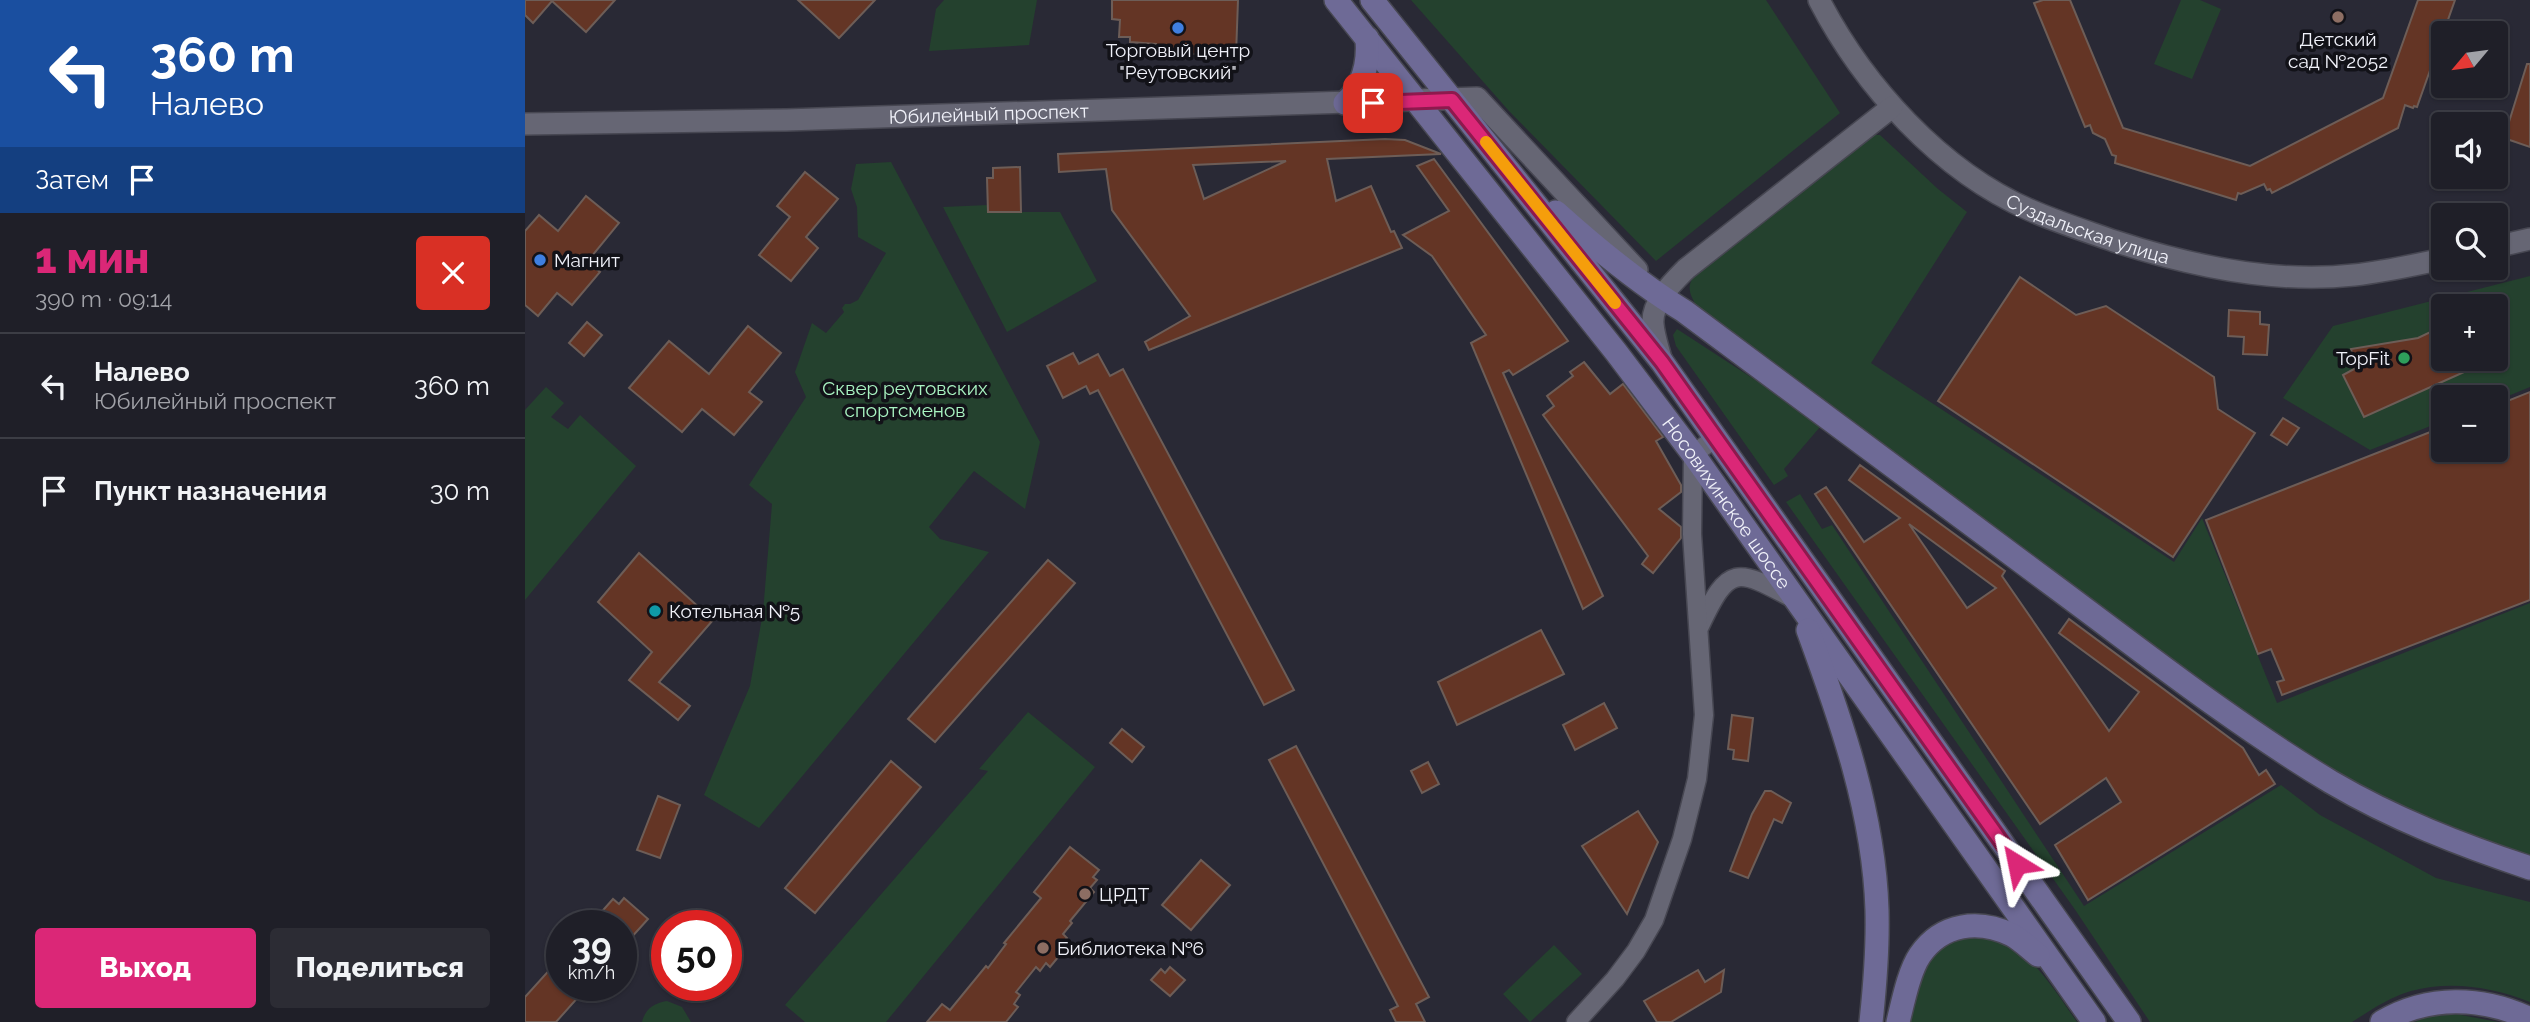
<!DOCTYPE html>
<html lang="ru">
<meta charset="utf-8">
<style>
:root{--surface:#1f1f28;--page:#2c2c34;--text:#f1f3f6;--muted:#a1a2a8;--line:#3c3d45;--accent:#db2777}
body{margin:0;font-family:Raleway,sans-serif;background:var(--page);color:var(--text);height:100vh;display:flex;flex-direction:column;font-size:26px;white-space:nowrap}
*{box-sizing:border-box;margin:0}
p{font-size:23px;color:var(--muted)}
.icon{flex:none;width:38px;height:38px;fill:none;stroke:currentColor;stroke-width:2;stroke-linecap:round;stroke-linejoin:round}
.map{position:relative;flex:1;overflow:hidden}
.details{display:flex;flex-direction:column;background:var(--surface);width:525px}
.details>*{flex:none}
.banner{background:#1a4fa0;color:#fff;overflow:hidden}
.needle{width:46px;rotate:241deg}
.controls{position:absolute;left:1906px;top:21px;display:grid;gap:14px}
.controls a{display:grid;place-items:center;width:77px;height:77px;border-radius:7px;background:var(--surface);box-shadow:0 2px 5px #0004,0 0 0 2px var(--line);font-size:35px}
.speed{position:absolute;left:21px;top:910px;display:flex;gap:14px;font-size:35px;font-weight:700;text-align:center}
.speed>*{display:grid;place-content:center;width:91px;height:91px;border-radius:50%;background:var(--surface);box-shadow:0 2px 5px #0004,0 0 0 2px var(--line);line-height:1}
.speed small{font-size:18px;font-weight:400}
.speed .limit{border:10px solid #d22;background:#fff;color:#111}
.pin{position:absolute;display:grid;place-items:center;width:60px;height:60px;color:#fff;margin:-30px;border-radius:14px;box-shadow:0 4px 10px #0006}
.me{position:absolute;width:77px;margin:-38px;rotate:325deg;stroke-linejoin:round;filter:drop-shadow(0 0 5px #0008)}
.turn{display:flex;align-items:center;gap:24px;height:147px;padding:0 35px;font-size:32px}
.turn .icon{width:91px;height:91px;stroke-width:2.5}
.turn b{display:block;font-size:49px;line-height:60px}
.then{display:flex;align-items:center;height:66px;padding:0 35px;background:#0003;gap:14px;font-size:26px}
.round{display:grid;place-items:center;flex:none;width:74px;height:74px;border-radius:7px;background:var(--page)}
.headline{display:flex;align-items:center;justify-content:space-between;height:119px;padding:0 35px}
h1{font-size:42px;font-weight:800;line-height:52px;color:var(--accent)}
.button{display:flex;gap:14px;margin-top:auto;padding:14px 35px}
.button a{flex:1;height:80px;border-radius:7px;background:var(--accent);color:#fff;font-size:28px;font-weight:800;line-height:80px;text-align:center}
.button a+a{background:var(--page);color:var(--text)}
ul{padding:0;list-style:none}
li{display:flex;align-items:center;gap:21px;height:105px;padding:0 35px;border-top:2px solid var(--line)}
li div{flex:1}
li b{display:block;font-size:26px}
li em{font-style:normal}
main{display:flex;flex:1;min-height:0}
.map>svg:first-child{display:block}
</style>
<main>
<section class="details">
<div class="banner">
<div class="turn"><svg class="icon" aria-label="left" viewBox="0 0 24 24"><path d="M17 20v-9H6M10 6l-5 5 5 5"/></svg><div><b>360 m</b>Налево</div></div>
<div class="then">Затем<svg class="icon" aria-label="arrive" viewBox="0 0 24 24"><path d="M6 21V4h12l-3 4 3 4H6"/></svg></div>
</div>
<div class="headline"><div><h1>1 мин</h1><p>390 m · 09:14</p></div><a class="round" style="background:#d93025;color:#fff"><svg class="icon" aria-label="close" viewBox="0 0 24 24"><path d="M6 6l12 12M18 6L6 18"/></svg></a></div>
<ul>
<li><svg class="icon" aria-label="left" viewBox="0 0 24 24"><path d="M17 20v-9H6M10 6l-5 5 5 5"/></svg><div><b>Налево</b><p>Юбилейный проспект</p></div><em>360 m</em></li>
<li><svg class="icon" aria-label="arrive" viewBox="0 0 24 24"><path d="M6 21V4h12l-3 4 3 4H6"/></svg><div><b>Пункт назначения</b></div><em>30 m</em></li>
</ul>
<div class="button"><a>Выход</a><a>Поделиться</a></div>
</section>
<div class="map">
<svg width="2005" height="1022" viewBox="0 0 2005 1022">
<rect width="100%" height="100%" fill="#292935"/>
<g fill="#24412e" fill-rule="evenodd">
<path d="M419,0H512L504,45L404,51L411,9Z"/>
<path d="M886,0H1241L1315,113L1131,261L984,111Z"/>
<path d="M1656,0H1675L1696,9L1667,79L1629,64Z"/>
<path d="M1343,135H1355L1413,189L1442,212L1346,363L1649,562L1677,518L1752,703L2005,603V856L1936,833L1873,807L1811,774L1759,740L1633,653L1172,307C1164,293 1161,286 1171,273Z"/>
<path d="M366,162L515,442L500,509L449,471L404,527L415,539L464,552L234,828L179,795L225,686L238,612L247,504L224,485L281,397L270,372L287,323L301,333L319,312L317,308L320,304H325L333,300L361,253L333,237L332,207L326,189L331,164Z"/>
<path d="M463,205V212H535L572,281L482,332L418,207Z"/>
<path d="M2005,276V387L1971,401L1970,397H1918V421L1845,450L1758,398L1808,326ZM1918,306H1970V359H1918Z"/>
<path d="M1152,329L1238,385L1295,427L1259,469L1263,476L1249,485L1151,346L1148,335Z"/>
<path d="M21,387L39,403L26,417L43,429L55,415L111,466L0,600V410Z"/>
<path d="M1275,494L1297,529L1307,525L1559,906L1756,785L1795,815L1911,878L2005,902V1002C1968,987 1925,980 1886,991C1865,997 1846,1010 1827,1022H1625L1551,911L1261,502Z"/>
<path d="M503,712L570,767L361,1022H280L260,1005L463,771L454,769Z"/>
<path d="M1437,935C1445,935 1452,934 1459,935C1499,939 1531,992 1552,1022H1382L1402,960L1418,943Z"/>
<path d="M1029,945L1057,974L1005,1022L978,994Z"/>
<path d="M142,1001L157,1007L166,1022H117C120,1009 129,1003 142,1001Z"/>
<path d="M1931,1014L1973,1022H1890L1902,1017Z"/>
</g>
<g fill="#643525" stroke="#6d5d57" stroke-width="2" fill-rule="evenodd">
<path d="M0,0H90L61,32L27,1L8,23L0,15Z"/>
<path d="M273,0H350L314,38Z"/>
<path d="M587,0H713L711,55L631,53V44L605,42V37H594L595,20L587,19Z"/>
<path d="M1518,0H1545L1598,128L1725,166L1858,98L1893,0H1930L1892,107L1889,106L1888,108L1880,105L1873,128L1747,193L1745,189L1742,190L1739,184L1716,194L1713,193L1711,200L1590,163L1591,156L1587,155L1580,139L1568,133L1565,125L1560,127L1509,3Z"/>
<path d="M2002,64H2005V147L1979,138Z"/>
<path d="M860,139L880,140L916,154L802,159L811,201L846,186L866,232L869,231L877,248L624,350L620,342L665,316L587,210L581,169L534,172L533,154ZM761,161L679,199L668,165Z"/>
<path d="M909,159L1043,341L988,375L984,370L978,373L1078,596L1058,609L946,343L961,335L907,256L878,235L924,211L892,166Z"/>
<path d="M495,167L496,212H463L462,178H468V168Z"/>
<path d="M280,172L313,199L281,237L293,248L266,281L234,255L265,217L252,206Z"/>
<path d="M61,196L94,223L62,262L75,272L47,305L32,293L13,316L0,305V231L14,215L33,231Z"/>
<path d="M1495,277L1551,315L1581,306L1689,377L1693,409L1730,433L1648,557L1413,401Z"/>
<path d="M1704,310L1735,312V324L1744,325L1742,355L1718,354L1719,337L1703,336Z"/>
<path d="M62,322L77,335L59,356L44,343Z"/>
<path d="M223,326L256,353L224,392L237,402L209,435L177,409L157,432L104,388L144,341L184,374Z"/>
<path d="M1918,326V359H1968L1839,417L1818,375L1831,368L1826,349L1893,338Z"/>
<path d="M548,353L554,364L573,354L585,376L598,369L769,690L739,705L573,390L565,394L561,386L538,398L522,366Z"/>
<path d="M1059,362L1085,394L1098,384L1138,437L1131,441L1156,485V492L1134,509L1156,527V538L1128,573L1117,564L1123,556L1018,415L1029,406L1022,396L1048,376L1045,372Z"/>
<path d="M2005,392V600L1757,695L1752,682L1759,680L1746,649L1733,654L1681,520L1918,427V450H1970V406Z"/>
<path d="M1758,418L1774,428L1762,445L1746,435Z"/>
<path d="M1335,465L1480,571L1477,576L1584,731L1614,692L1534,633L1544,619L1718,748L1734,775L1741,770L1750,784L1563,900L1530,845L1596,802L1581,778L1515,824L1290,494L1301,487L1339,542L1375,518L1324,480ZM1384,524L1471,588L1442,608Z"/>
<path d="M114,553L188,620L134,682L165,706L153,720L104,680L127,652L73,602Z"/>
<path d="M523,560L550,583L410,742L383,719Z"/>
<path d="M1016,630L1039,674L932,725L913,682Z"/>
<path d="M1079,703L1092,728L1050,750L1038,725Z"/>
<path d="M1207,715L1228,718L1223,761L1208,759L1209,750L1203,749Z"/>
<path d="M597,729L619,747L607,762L585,743Z"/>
<path d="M771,746L904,997L891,1004L900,1022H871L865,1010L873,1006L744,760Z"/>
<path d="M366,761L396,787L290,913L260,888Z"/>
<path d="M903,762L914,784L897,793L886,771Z"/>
<path d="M1240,791H1246L1266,803L1257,823L1249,819L1223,878L1205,871L1227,814Z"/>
<path d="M133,796L155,805L135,858L112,850Z"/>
<path d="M1113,811L1133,842L1102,914L1057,846Z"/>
<path d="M545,847L574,870L568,877L572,880L565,888L569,892L545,921L547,923L538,934L542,938L535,946L539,950L525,967L521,963L515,971L511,967L491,992L495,995L489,1004L493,1007L481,1022H402L417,1004L425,1010L461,966L463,968L481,944L479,943L516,898L509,892Z"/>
<path d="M676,860L705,885L666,930L637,905Z"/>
<path d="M99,898L123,919L96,949V926H64L88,899L94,904Z"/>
<path d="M37,956V985H64L31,1022H0V997Z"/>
<path d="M645,967L660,980L645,996L626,980L636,969L640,973Z"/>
<path d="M1173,970L1180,982L1199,970L1196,992L1146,1022H1132L1119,1001Z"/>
</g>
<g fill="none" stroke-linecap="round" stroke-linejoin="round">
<g stroke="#474752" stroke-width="21">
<g id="minor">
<path d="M1175,626C1204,564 1211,568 1269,599"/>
<path d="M1051,1022L1090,979L1111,951L1129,920L1157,839L1172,779L1179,715L1167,534L1168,454L1191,438"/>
</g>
</g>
<g stroke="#474752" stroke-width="24">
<g id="tertiary">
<path id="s1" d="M1294,0C1338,85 1415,171 1505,210C1532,222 1561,231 1589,241C1665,266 1749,284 1829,275C1859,272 1889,265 1918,259"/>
<path id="s2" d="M0,124L261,120L952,98L1112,270"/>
<path d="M1970,247L2005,239"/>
<path d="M1137,362C1134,350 1129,337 1128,324C1126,303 1148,282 1161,269L1367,107"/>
</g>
</g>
<g stroke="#474752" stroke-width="26">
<g id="secondary">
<path id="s3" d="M811,0L1091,352L1168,454L1569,1022"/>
<path d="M847,0L1137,362L1604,1022"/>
<path d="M820,103C839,86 844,63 842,38"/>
<path d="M1031,212C1071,248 1113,283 1159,311C1281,402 1403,493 1525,583C1617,651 1708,723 1806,782C1869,819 1936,845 2005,868"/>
<path d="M1283,630C1316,720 1349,813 1352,910C1353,947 1350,985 1346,1022"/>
<path d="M1373,1022C1378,1002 1384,971 1395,955C1417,923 1454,919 1487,935C1496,940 1504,948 1513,955"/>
<path d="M1857,1022C1903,995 1957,996 2005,1019"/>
</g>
</g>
<use href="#minor" stroke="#666674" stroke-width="18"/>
<use href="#tertiary" stroke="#666674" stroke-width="21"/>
<use href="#secondary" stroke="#6e6a96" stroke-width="23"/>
</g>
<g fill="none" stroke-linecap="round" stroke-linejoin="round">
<g stroke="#8e194d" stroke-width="18">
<path id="route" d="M848,103L927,100L1137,362L1492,864"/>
</g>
<use href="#route" stroke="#db2777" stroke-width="12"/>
<path stroke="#f59e0b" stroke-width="12" d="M961,142L1090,303"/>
</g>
<g fill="#8d6e63" stroke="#121218" stroke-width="2.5">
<circle cx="1813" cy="17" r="7"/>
<circle cx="560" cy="894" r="7"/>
<circle cx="518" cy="948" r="7"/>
</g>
<g fill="#3f7fe0" stroke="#121218" stroke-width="2.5">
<circle cx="653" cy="28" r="7"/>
<circle cx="15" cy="260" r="7"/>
</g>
<circle fill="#2e9e5b" stroke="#121218" stroke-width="2.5" cx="1879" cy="358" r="7"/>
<circle fill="#0f9aa8" stroke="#121218" stroke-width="2.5" cx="130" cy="611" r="7"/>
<g text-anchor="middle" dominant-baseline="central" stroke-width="7" stroke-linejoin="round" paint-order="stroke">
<g font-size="19" fill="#f0f1f9" stroke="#121218" text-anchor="start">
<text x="1813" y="39" text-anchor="middle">Детский<tspan x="1813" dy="22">сад №2052</tspan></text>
<text x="653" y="50" text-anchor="middle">Торговый центр<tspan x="653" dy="22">"Реутовский"</tspan></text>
<text x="29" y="260">Магнит</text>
<text x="1865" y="358" text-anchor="end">TopFit</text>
<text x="144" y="611">Котельная №5</text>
<text x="574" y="894">ЦРДТ</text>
<text x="532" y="948">Библиотека №6</text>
</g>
<g font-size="19" fill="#f0f1f9" stroke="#121218">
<text stroke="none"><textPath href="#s2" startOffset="464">Юбилейный проспект</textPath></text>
<text stroke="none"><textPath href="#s1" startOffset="364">Суздальская улица</textPath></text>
<text stroke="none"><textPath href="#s3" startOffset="637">Носовихинское шоссе</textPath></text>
</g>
<g font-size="19" fill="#a9f4c2" stroke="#121218">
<text x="380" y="388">Сквер реутовских<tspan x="380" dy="22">спортсменов</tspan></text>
</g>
</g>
</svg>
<div class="controls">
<a><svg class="needle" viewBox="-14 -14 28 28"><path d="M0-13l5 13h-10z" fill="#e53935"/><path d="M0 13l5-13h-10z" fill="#a1a2a8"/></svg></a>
<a><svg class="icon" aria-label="sound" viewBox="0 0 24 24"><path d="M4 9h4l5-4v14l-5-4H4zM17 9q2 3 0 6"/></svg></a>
<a><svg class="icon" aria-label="search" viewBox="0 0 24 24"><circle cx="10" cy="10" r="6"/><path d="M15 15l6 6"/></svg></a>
<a>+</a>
<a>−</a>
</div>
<div class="speed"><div>39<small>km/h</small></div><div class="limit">50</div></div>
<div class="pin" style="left:848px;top:103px;background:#d93025"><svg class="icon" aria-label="arrive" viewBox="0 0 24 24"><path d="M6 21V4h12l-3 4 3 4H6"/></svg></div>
<svg class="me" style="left:1492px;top:864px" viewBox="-20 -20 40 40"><path d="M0-17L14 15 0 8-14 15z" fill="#db2777" stroke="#fff" stroke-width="4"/></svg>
</div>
</main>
